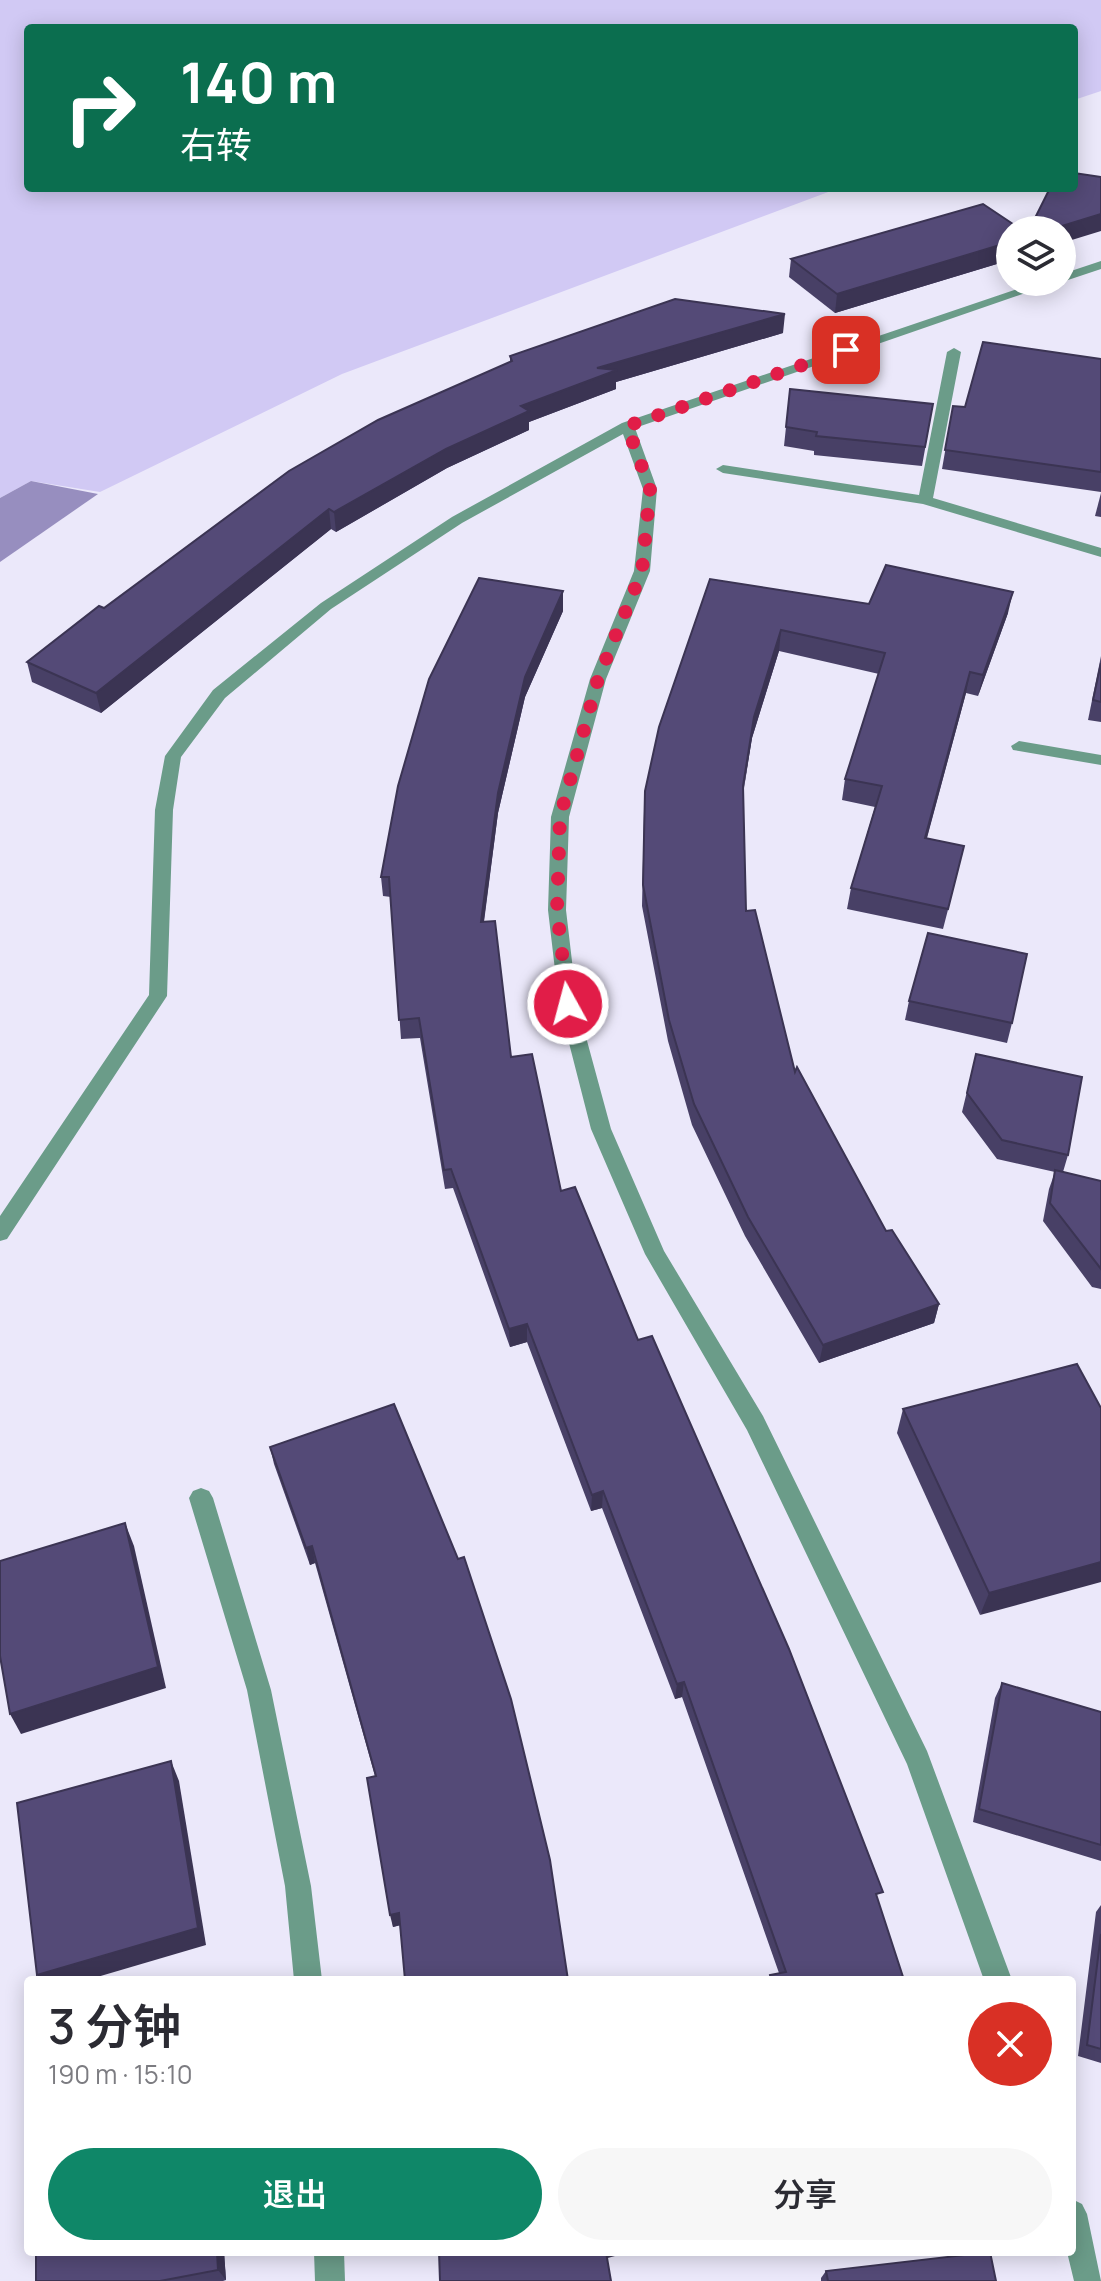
<!DOCTYPE html>
<html lang="zh">
<meta charset="utf-8">
<style>
:root{--surface:#fff;--page:#f7f7f7;--text:#2b2b33;--muted:#7c7c81;--accent:#0f8768}
body{margin:0;font-family:Manrope,"Noto Sans SC",sans-serif;background:var(--page);color:var(--text);height:100vh;display:flex;flex-direction:column;font-size:30px;white-space:nowrap}
*{box-sizing:border-box;margin:0}
p{font-size:26px;color:var(--muted)}
.icon{flex:none;width:44px;height:44px;fill:none;stroke:currentColor;stroke-width:2;stroke-linecap:round;stroke-linejoin:round}
.map{position:relative;flex:1;overflow:hidden}
.side{position:absolute;left:24px;top:1976px;width:1052px;height:280px;display:flex;flex-direction:column;background:var(--surface);border-radius:8px;box-shadow:0 4px 20px #0003}
.side>*{flex:none}
.guide{position:absolute;left:24px;top:24px;width:1054px;height:168px;border-radius:8px;box-shadow:0 4px 20px #0003;background:#0b6e4f;color:#fff;overflow:hidden}
.tools{position:absolute;left:996px;top:216px;display:grid;gap:16px}
.tools a{display:grid;place-items:center;width:80px;height:80px;border-radius:50%;background:var(--surface);box-shadow:0 4px 20px #0003;font-size:40px}
.pin{position:absolute;display:grid;place-items:center;width:68px;height:68px;color:#fff;margin:-34px;border-radius:16px;box-shadow:0 4px 12px #0006}
.me{position:absolute;width:88px;margin:-44px;rotate:353deg;stroke-linejoin:round;filter:drop-shadow(0 0 6px #0008)}
.turn{display:flex;align-items:center;gap:28px;height:168px;padding:0 24px;font-size:36px}
.turn .icon{width:104px;height:104px;stroke-width:2.5}
.turn b{display:block;font-size:56px;line-height:68px}
.round{display:grid;place-items:center;flex:none;width:84px;height:84px;border-radius:42px;background:var(--page)}
.headline{display:flex;align-items:center;justify-content:space-between;height:136px;padding:0 24px}
h1{font-size:48px;font-weight:600;line-height:60px}
.action{display:flex;gap:16px;margin-top:auto;padding:16px 24px}
.action a{flex:1;height:92px;border-radius:48px;background:var(--accent);color:#fff;font-size:32px;font-weight:600;line-height:92px;text-align:center}
.action a+a{background:var(--page);color:var(--text)}
.map>svg:first-child{display:block}
</style>
<div class="map">
<svg width="1101" height="2281" viewBox="0 0 1101 2281">
<rect width="100%" height="100%" fill="#ebe8fa"/>
<path fill="#d1c9f4" d="M0,0H1101V91L1074,100V28H28V188H839L342,374L100,492L31,481L0,498Z"/>
<path fill="#978ebf" d="M31,481L98,494L0,562V498Z"/>
<g fill="none" stroke-linecap="round" stroke-linejoin="round">
<g fill="#6b9c89" fill-rule="evenodd">
<path d="M1101,261V269L1062,282V274Z"/>
<path d="M1038,282H1057L635,428L657,489L650,571L606,679L569,817L566,910L577,1004L611,1129L664,1251L763,1416L927,1751L1012,1980H984L907,1764L747,1430L645,1254L591,1129L559,1004L548,910L551,817L590,679L634,571L643,489L623,434L462,523L331,609L225,698L181,757L173,810L167,996L7,1239L0,1241V1216L149,995L155,810L165,756L213,690L321,603L452,517L622,423Z"/>
<path d="M954,348L961,352L933,498L1101,548V557L923,504L723,473L716,469L723,465L919,495L947,352Z"/>
<path d="M1019,741L1101,755V765L1013,750L1011,746Z"/>
<path d="M201,1488L209,1491L213,1498L271,1690L311,1886L322,1980H294L285,1886L247,1690L189,1498L193,1491Z"/>
<path d="M1072,2199L1082,2204L1087,2214L1101,2281H1074L1067,2252H1072Z"/>
<path d="M314,2252H344L345,2281H315Z"/>
</g>
</g>
<g fill="#484066">
<path d="M1010,230V260L835,313L789,277L791,259Z"/>
<path d="M783,333L616,382V389L529,422V430L447,468L336,532L331,529L101,713L32,682L27,662L104,608L510,362V356Z"/>
<path d="M1101,359V492L942,469L953,406L965,407Z"/>
<path d="M790,389L933,404L922,466L814,455V451L784,446Z"/>
<path d="M1101,493V517L1095,516Z"/>
<path d="M710,579L869,604L1008,613L978,696L966,693L927,838L959,867L943,929L847,909L851,888L875,807L842,800L845,779L879,674L779,651L752,738L743,793L746,911L795,1072L886,1231L939,1304L934,1323L819,1363L745,1236L692,1125L668,1041L642,906L644,812Z"/>
<path d="M563,591V611L525,697L498,813L484,922L511,1057L561,1191L638,1340L878,1901L904,1980H768L770,1975L779,1973L682,1697L675,1699L602,1508L591,1511L527,1342L510,1347L453,1188L445,1189L420,1038L401,1039L391,897L383,896L381,877Z"/>
<path d="M1101,656V722L1088,720Z"/>
<path d="M909,1001L1012,1023L1007,1043L905,1020Z"/>
<path d="M976,1054L1068,1155L1063,1172L1101,1181V1289L1092,1287L1043,1221L1049,1189L1055,1172L997,1159L962,1112Z"/>
<path d="M394,1404L400,1925L393,1927L375,1776L315,1563L310,1565L274,1464L270,1447Z"/>
<path d="M1101,1408L980,1615L897,1433L903,1409Z"/>
<path d="M1002,1683L1101,1712V1861L973,1822L995,1698Z"/>
<path d="M1101,1905V2063L1078,2056L1096,1912Z"/>
<path d="M224,2252L226,2280L223,2281H36Z"/>
<path d="M826,2271L996,2281H821V2278Z"/>
</g>
<g fill="#3b3453">
<path d="M1101,214V231L1062,243V230H1049Z"/>
<path d="M1010,242V260L835,313L837,294Z"/>
<path d="M785,314L783,333L616,382V389L529,422V430L447,468L336,532L334,512L521,406L597,368Z"/>
<path d="M329,509L331,529L101,713L96,693Z"/>
<path d="M563,591V611L525,697L498,813L481,942V922L498,793L525,677Z"/>
<path d="M1013,592L1008,613L978,696L983,675Z"/>
<path d="M781,630L779,651L752,738L741,807L754,717Z"/>
<path d="M970,672L966,693L921,859L925,838Z"/>
<path d="M939,1304L934,1323L819,1363L823,1345Z"/>
<path d="M527,1324V1342L510,1347L509,1329Z"/>
<path d="M603,1491L602,1508L591,1511L592,1495Z"/>
<path d="M125,1523L134,1546L166,1688L21,1734L10,1714Z"/>
<path d="M312,1546L315,1563L310,1565L306,1548Z"/>
<path d="M1101,1562V1582L980,1615L989,1593Z"/>
<path d="M684,1682L682,1697L675,1699L677,1684Z"/>
<path d="M171,1761L179,1781L206,1945L87,1980H41L37,1975Z"/>
<path d="M399,1913L401,1925L393,1927L390,1915Z"/>
<path d="M217,2252H224L226,2280L218,2270Z"/>
<path d="M605,2252H616L615,2256L604,2259Z"/>
</g>
<g fill="#544a77" stroke="#3b3453" stroke-width="2">
<path d="M1074,173L1101,177V214L1049,230H1029L1050,188H1074Z"/>
<path d="M983,204L1022,230H1010V242L837,294L791,259Z"/>
<path d="M675,299L785,314L597,368L617,370L521,406L529,411L446,449L334,512L329,509L96,693L27,662L99,606L104,608L289,471L378,420L512,361L510,356Z"/>
<path d="M983,342L1101,359V472L945,450L953,406L965,407Z"/>
<path d="M790,389L933,404L925,447L816,436L817,432L786,427Z"/>
<path d="M886,565L1013,592L983,675L970,672L925,838L964,846L948,909L851,888L882,786L845,779L885,653L781,630L754,717L743,786L746,911L755,910L795,1072L797,1067L886,1231L892,1230L939,1304L823,1345L748,1217L694,1104L669,1020L643,885L645,791L659,727L710,579L869,604Z"/>
<path d="M479,578L563,591L525,677L498,793L481,922L495,921L511,1057L532,1054L561,1191L575,1187L638,1340L652,1336L789,1649L883,1892L876,1894L904,1980H771L770,1975L786,1972L684,1682L677,1684L603,1491L592,1495L527,1324L509,1329L451,1169L444,1170L419,1018L399,1020L389,877H381L398,786L429,679Z"/>
<path d="M1101,663V702L1093,700Z"/>
<path d="M928,933L1027,954L1012,1023L909,1001Z"/>
<path d="M976,1054L1082,1077L1068,1155L1002,1140L967,1093Z"/>
<path d="M1055,1170L1101,1181V1269L1050,1203Z"/>
<path d="M1077,1364L1101,1408V1562L989,1593L903,1409Z"/>
<path d="M394,1404L458,1559L464,1557L511,1699L550,1860L568,1980H405L399,1913L390,1915L367,1778L376,1776L312,1546L306,1548L270,1447Z"/>
<path d="M125,1523L158,1667L10,1714L0,1656V1561Z"/>
<path d="M1002,1683L1101,1712V1845L979,1809Z"/>
<path d="M171,1761L198,1928L37,1975L17,1803Z"/>
<path d="M1101,1934V2049L1087,2045Z"/>
<path d="M36,2252H217L218,2270L160,2281H36Z"/>
<path d="M439,2252H606L611,2281H440Z"/>
<path d="M990,2252L996,2281H828L826,2271Z"/>
</g>
<g fill="none" stroke-linecap="round" stroke-linejoin="round">
<path stroke="#e11d48" stroke-width="14" stroke-dasharray="0 25.2" d="M568,1004L557,910L560,817L598,679L642,571L650,489L627,426L846,350"/>
</g>
</svg>
<div class="tools">
<a><svg class="icon" aria-label="layers" viewBox="0 0 24 24"><path d="M12 4l9 5-9 5-9-5zM3 14l9 5 9-5"/></svg></a>
</div>
<div class="pin" style="left:846px;top:350px;background:#d93025"><svg class="icon" aria-label="arrive" viewBox="0 0 24 24"><path d="M6 21V4h12l-3 4 3 4H6"/></svg></div>
<svg class="me" style="left:568px;top:1004px" viewBox="-20 -20 40 40"><circle r="17" fill="#e11d48" stroke="#fff" stroke-width="3"/><path d="M0-11L8 9 0 5-8 9z" fill="#fff"/></svg>
<div class="guide">
<div class="turn"><svg class="icon" aria-label="right" viewBox="0 0 24 24"><path d="M7 20v-9h11M14 6l5 5-5 5"/></svg><div><b>140 m</b>右转</div></div>
</div>
<section class="side">
<div class="headline"><div><h1>3 分钟</h1><p>190 m · 15:10</p></div><a class="round" style="background:#d93025;color:#fff"><svg class="icon" aria-label="close" viewBox="0 0 24 24"><path d="M6 6l12 12M18 6L6 18"/></svg></a></div>
<div class="action"><a>退出</a><a>分享</a></div>
</section>
</div>
